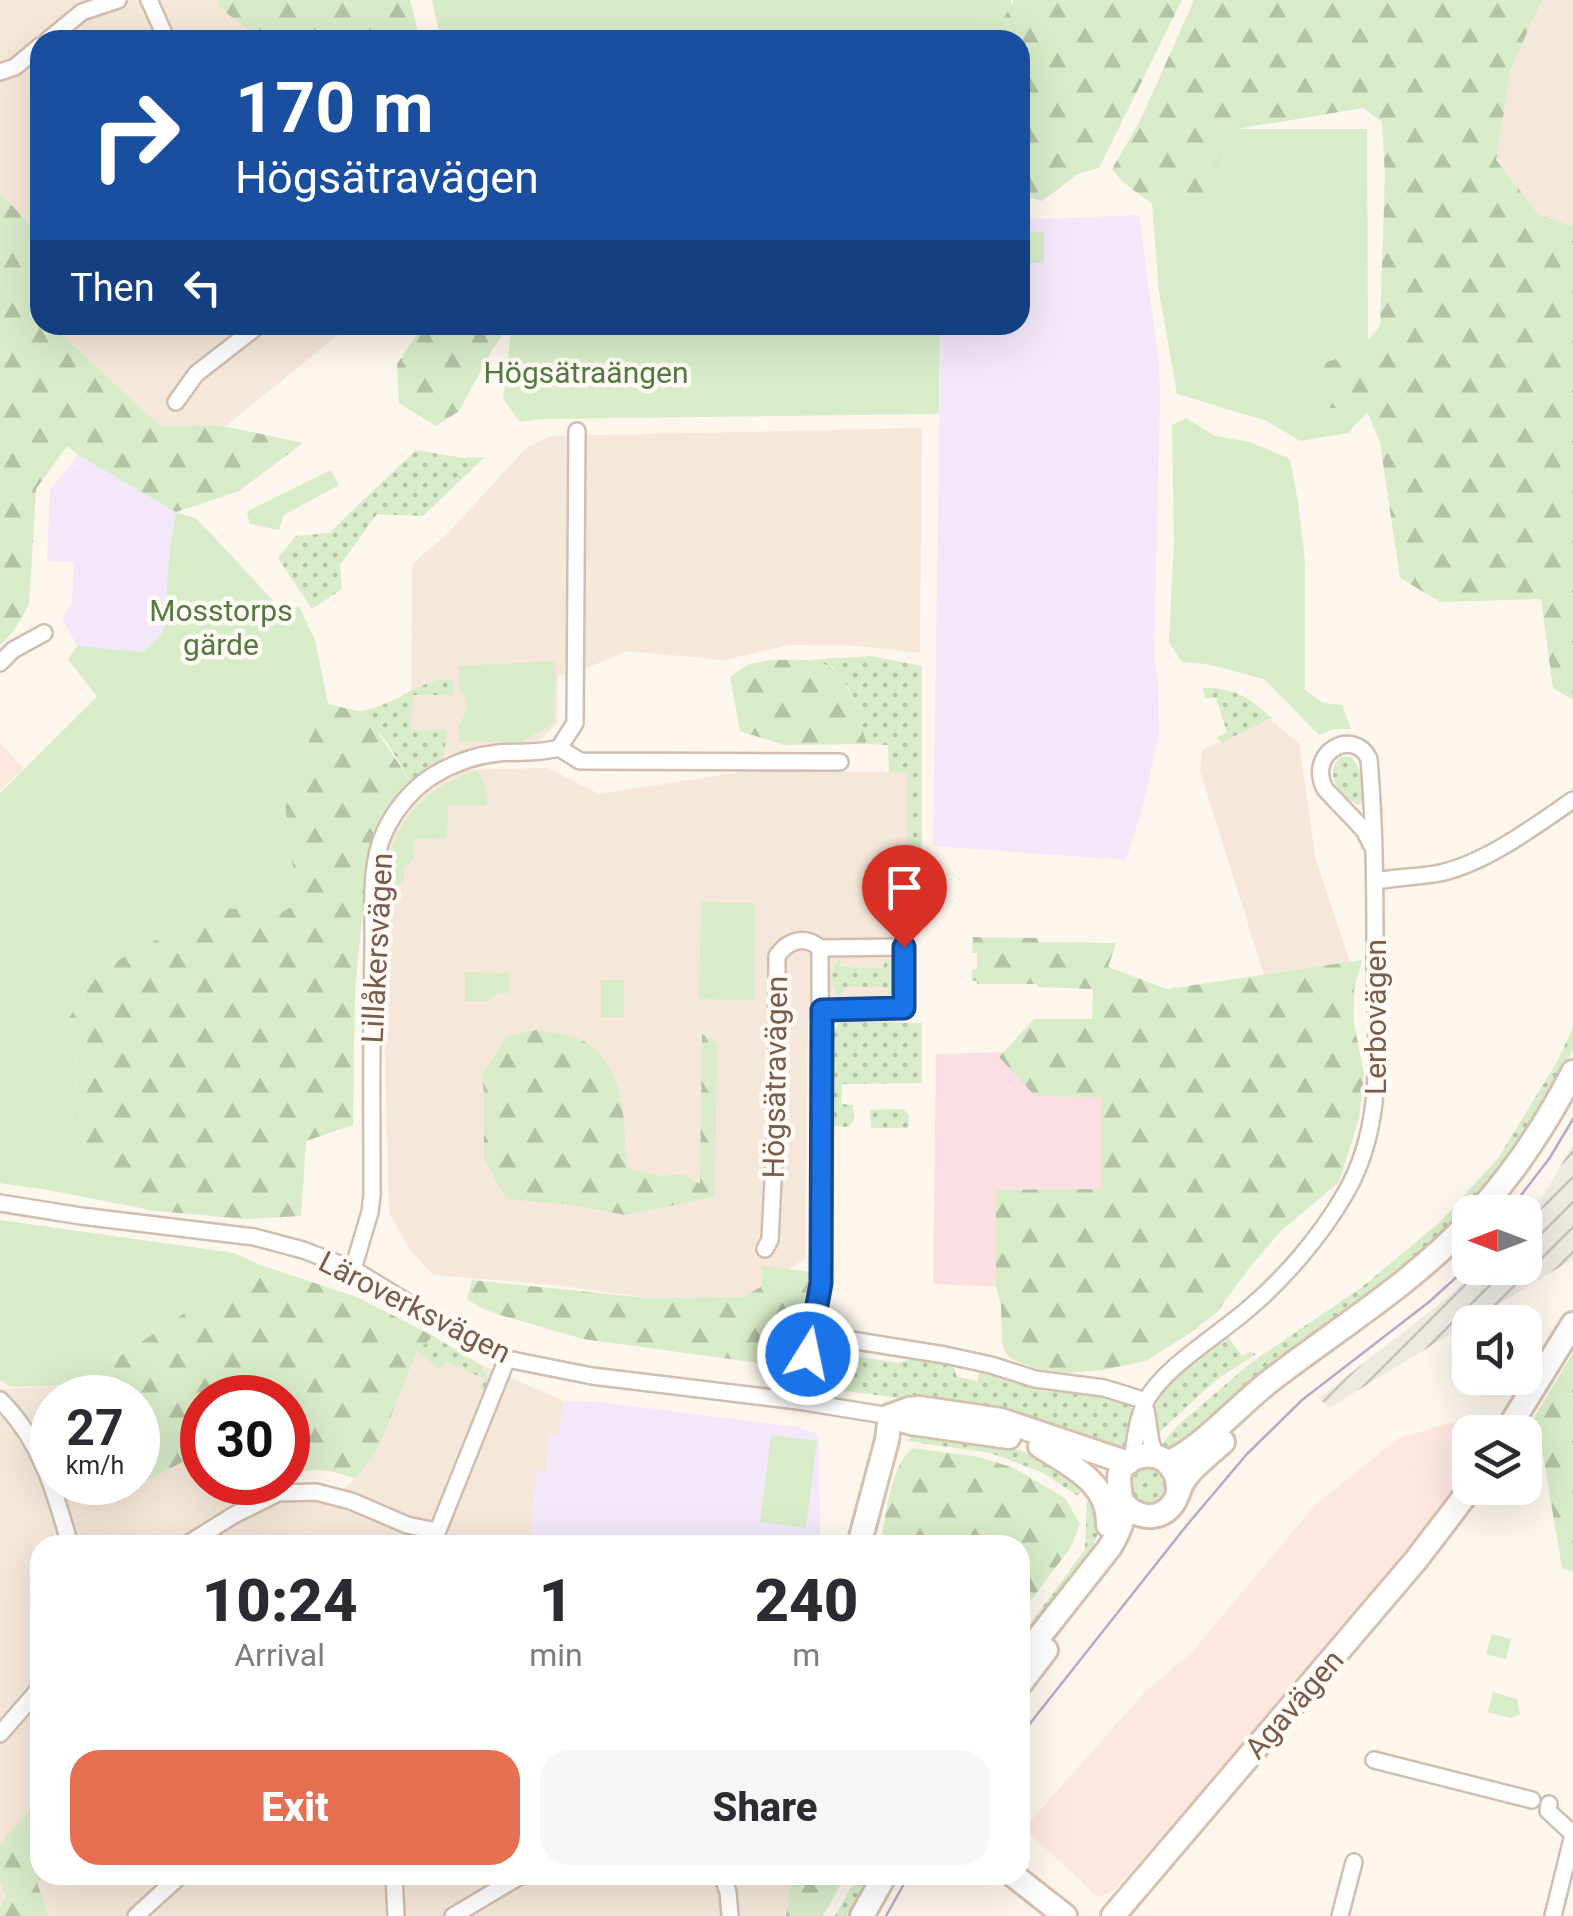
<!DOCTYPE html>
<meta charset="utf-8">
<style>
:root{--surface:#fff;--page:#f7f7f7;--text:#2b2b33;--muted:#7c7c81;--accent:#e76f51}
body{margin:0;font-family:Roboto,sans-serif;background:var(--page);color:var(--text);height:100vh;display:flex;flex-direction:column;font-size:38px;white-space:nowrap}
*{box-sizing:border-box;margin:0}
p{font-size:32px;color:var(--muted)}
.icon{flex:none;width:55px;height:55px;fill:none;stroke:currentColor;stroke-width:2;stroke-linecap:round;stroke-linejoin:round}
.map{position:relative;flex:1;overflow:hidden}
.side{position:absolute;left:30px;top:1535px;width:1000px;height:350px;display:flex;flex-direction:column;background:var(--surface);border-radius:30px;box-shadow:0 10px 40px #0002}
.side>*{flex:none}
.guide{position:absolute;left:30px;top:30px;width:1000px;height:305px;border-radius:30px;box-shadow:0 10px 40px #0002;background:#1a4fa0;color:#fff;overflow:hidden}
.needle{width:65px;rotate:270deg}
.buttons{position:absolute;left:1452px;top:1195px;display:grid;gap:20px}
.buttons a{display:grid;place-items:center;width:90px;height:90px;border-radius:20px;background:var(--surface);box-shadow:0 10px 40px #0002;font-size:50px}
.speed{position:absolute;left:30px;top:1375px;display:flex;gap:20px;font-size:50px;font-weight:700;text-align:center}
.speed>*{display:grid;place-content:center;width:130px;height:130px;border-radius:50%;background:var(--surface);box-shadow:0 10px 40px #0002;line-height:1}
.speed small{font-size:25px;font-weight:400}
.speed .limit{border:15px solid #d22;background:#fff;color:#111}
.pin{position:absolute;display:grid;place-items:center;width:85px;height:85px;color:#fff;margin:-102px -42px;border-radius:50% 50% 50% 0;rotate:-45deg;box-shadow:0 0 10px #0007}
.pin .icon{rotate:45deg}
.me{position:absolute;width:110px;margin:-55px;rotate:10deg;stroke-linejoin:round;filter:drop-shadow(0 0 8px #0008)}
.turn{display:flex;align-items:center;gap:35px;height:210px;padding:0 40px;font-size:45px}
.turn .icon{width:130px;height:130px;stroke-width:2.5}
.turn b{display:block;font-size:70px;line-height:85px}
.then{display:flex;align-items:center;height:95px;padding:0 40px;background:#0003;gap:20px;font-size:38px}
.eta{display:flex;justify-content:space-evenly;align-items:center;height:170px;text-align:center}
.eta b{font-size:60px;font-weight:800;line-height:70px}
.cta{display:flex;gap:20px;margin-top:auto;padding:20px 40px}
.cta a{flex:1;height:115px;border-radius:30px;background:var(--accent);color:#fff;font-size:40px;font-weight:800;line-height:115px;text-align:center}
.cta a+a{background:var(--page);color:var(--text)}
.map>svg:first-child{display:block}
</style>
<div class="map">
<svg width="1573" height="1916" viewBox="0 0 1573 1916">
<defs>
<pattern id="industrial-furrows" width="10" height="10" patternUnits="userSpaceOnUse" patternTransform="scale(2.5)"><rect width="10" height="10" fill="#efe9e4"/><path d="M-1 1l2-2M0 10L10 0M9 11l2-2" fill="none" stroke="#c7c0bb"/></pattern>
<pattern id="grass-dots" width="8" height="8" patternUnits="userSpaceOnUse" patternTransform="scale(2.5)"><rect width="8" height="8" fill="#d8ecc9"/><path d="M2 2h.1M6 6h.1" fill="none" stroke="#b4c2a5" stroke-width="1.8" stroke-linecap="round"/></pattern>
<pattern id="forest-firs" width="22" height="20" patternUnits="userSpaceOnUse" patternTransform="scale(2.5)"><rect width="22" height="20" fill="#d8ecc9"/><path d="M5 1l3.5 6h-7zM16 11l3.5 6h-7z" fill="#b4c2a5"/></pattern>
</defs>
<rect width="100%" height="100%" fill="#fdf6ec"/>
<g fill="#f5e8da">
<path d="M0,0H217L218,7L260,40H40V233L0,194Z"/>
<path d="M1543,0H1573V226L1539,215L1496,160L1511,69L1532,21Z"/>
<path d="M62,325H350L226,426L218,425L161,428L62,335Z"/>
<path d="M922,428L920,653L859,646L790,645L724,660L627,651L580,671L558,676L557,724L537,743H501L477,747L440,757L411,773L412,564L446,535L527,447L551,436Z"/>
<path d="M1269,719L1299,743L1316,860L1350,962L1264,975L1200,771L1202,750Z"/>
<path d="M548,768L599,794L747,771L907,772L908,1015L808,1020L805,1259L743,1297L647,1298L554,1285L433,1275L411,1251L389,1213L380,864L404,812L428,786L454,770Z"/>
<path d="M433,1336L481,1365L564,1401L558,1437L549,1435L546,1472L537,1471L530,1545H40V1875H792L786,1916H0V1389L76,1385L82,1397L52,1398V1482L120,1483L124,1491L202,1452V1482L262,1483L273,1501L335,1495L355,1479L377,1451L417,1351Z"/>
</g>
<g fill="#fde8e0">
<path d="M0,743L24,768L0,791Z"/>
<path d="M1457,1421L1459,1444L1454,1490L1403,1559L1115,1890L1098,1897L1024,1828L1146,1691L1192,1652L1316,1504L1399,1438Z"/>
</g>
<path fill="url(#industrial-furrows)" d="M1573,1144V1259L1329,1408L1319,1398L1448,1297L1479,1268H1525V1217L1544,1195Z"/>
<g fill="#f3e8fa">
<path d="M1139,215L1159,365L1160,397L1154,659L1158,680L1159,736L1141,813L1126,860L933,846L941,325H1020V220Z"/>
<path d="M78,455L176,512L170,548L163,632L143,652H81L62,619L72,604L74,562L47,561L50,490Z"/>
<path d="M564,1401L599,1402L797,1427L816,1433L819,1440L820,1545H530L537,1470L546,1472L549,1435L558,1436Z"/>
</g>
<path fill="#fbdfe3" d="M1006,1052L1109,1086L1110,1196L1003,1287L933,1284L936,1054Z"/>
<g fill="url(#grass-dots)">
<path d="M416,450L463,458L485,457L423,516L377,514L340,565L342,589L312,609L278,558L296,536L329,533Z"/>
<path d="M870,656L922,666V863L920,870L907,875V773L889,772L888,745L867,744L848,687L833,667L810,660Z"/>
<path d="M438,680H453V695H413L411,730H447L443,761L430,767L411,782L387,742L357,711C390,708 408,688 438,680Z"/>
<path d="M1203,688C1236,687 1250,699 1274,719H1269L1222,742L1216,738L1227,732L1216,698H1205Z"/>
<path d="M1340,757H1351C1363,768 1362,788 1362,803L1358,805C1340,795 1323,776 1340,757Z"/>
<path d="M911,879L921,886L923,921L918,922L917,932L909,933L908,883L896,882V880Z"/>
<path d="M841,957L840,967L883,968L886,958L889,959L895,968V990L887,996L889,987H845L842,997C828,989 829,967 841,957Z"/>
<path d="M840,1021L922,1023V1083L842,1084L841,1104L853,1105L854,1120L848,1127L834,1126V1031Z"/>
<path d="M1573,1027V1049L1546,1101L1502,1171L1462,1215L1367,1296L1236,1392L1206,1424L1171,1453L1159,1448L1176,1427L1252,1362L1362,1287L1440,1222L1499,1157L1558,1060Z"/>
<path d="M903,1109L909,1115L908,1128H871L870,1110Z"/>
<path d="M1227,1335L1242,1356L1250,1352L1256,1354L1215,1381L1154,1437L1153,1412L1166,1385Z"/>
<path d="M433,1336L481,1365L488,1378L484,1391L480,1389L485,1379L445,1361L440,1370L417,1351Z"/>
<path d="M825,1351L898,1363L911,1359L948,1362L954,1368L957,1377L977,1381L981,1370L1043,1391L1099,1395L1129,1403C1136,1417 1132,1434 1127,1448L1117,1451L945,1404L823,1388Z"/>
<path d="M921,1435C965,1441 1020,1444 1060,1466C1069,1471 1078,1478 1086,1484L1078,1496L1041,1472L991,1453L907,1441L910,1437Z"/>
<circle cx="1148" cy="1486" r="17"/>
<path d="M1093,1491L1103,1518L1093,1547L1020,1646V1638L1085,1549L1087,1502Z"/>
<path d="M858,1875H871L847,1916H835Z"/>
</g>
<g fill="url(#forest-firs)">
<path d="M217,0H410L420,40H260L218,6Z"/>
<path d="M1014,0H1182L1099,168L1078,174L1042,201L1020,195V40H990Z"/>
<path d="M1194,0H1543L1532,21L1511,69L1496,160L1539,215L1573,226V700L1553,688L1541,599L1440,602L1400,578L1380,442L1367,412L1323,407L1322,363L1361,351L1380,326L1385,176L1382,122L1363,108L1236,129L1219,199L1152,204C1138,192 1122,184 1112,169L1140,121Z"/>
<path d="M0,194L40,233V325H62V335L161,427L218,425L303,443L239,491L176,512L78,455L67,446L36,489L29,605L13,632L0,645Z"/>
<path d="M423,325H509L492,350L459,411L436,426L399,403L397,364Z"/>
<path d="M773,660C792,660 812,658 829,666C850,677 860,723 867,744L784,745L740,731L730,677L749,664Z"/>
<path d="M328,704L357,711L372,724L411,782L390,806L377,828L368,856L355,990L353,1125L306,1141L301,1216L244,1219L146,1210L92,1166L74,1114L77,1050L64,1025L94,980L111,964L180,927L228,908L279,914L289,845L285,802L296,765Z"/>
<path d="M973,937L1038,938V942L1116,943L1108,967L1167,989L1362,960L1354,990V1023L1364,1074L1359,1119L1339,1182L1281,1231L1250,1267L1217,1312L1190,1333L1146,1361L1102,1370L1068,1373L1034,1368L1011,1359L1004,1350L1002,1343L1001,1306L996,1286V1190L1101,1189V1097L1035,1096L999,1057L1034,1019H1092L1093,989L1037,987V984H977V981H972V970L977,969V953H972Z"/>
<path d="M537,1030C553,1033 578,1035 590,1045C628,1075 623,1125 627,1168L659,1176L684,1174L700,1184L702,1034L717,1043L715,1197L625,1215L572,1205L506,1199L484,1159V1093L482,1074L507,1036Z"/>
<path d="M258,1264L357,1297L433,1336L417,1351L377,1451L355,1479C328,1468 316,1469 288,1473V1398H202V1452L124,1492L120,1483L138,1482V1398L82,1397L76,1385Z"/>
<path d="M762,1266L810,1272L798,1337L766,1364L583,1339L500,1315L481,1308L467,1299L472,1280L647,1298L743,1297L762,1286Z"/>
<path d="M1573,1353V1572L1562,1568L1543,1455L1525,1436V1433Z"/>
<path d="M913,1448L979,1457L1014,1468L1065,1498L1080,1524L1071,1547L1020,1615V1545H880C886,1518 890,1465 913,1448Z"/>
<path d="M40,1798V1875H44L37,1882L48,1916H0V1907L6,1895L0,1882V1844Z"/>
<path d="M792,1875H846L823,1916H786Z"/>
</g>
<g fill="#d8ecc9">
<path d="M432,0H1011V6L990,40H441Z"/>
<path d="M1236,129H1367L1368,340L1380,326L1361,351L1322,363L1323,407L1367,412L1348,433L1300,441L1267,421L1177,394L1159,291L1152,204L1218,199L1212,171Z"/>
<rect x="1020" y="232" width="24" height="31"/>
<path d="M512,325H940L939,414L541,419L520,422L503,399Z"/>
<path d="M1186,418L1215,436L1250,442L1290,459L1298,502L1305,561V690L1323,703L1342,705L1351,729H1333L1319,735L1264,679L1207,664L1182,662L1169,643L1174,543L1172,425Z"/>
<path d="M331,470L339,485L284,515L279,530L250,524L247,513L250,510Z"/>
<path d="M176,512L197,519L285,613L299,606L315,640L328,704L296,765L285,802L289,845L300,902L279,914L228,908L180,927L111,964L94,980L64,1025L77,1050L74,1114L92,1166L146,1209L48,1190L0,1183V793L97,697L68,659L77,646L143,652L163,632L170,548Z"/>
<path d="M556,661L554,723L521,742H459V725L467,710L465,697L459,689V666Z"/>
<path d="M475,771C485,777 487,793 487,805H448L447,838L414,839L413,860L404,867V880L397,886H383C390,827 418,790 475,771Z"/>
<path d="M701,902L755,903L754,1000L699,999Z"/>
<path d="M465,972L510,973L509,993H500L486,1001H465Z"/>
<rect x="601" y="980" width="23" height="37"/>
<path d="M0,1220L234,1253L258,1264L76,1385L10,1387L0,1380Z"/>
<path d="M771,1435L817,1441L806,1528L760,1522Z"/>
<path d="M1492,1634L1511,1639L1506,1659L1486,1654Z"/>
<path d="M1493,1692L1517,1699L1520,1714L1511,1718L1488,1712Z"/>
</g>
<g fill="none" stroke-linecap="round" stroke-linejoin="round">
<g stroke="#d1beb0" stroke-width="20">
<g id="street">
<path d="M149,0L167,40"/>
<path d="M48,40L82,12L118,0"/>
<path d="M0,72L15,67L40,46"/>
<path d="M176,402L196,374L259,325"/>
<path d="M0,663L13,650L44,633"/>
<path d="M559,748L580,761L840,762"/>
<path d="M1376,881C1397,877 1419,877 1440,873C1486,863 1535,826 1573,800"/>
<path d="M0,1203L81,1216L254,1237L303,1250L353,1269L433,1318L507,1359L592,1376L798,1401L890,1416"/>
<path d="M765,1249L770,1240L776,1121L777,956C788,940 805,935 820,948"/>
<path d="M353,1269L370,1212L372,1195C372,1114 371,1033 373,951C374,913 368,867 385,831C395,809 414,787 434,775C454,763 476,755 499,753C520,751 538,754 559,748L575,723L577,431"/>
<path d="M813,1334L945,1355L991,1365L1035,1379L1104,1388L1146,1401"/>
<path d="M0,1400C41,1440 55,1492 70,1545"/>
<path d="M798,1401L813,1334L821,1283L820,948L904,947L903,1008L822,1010"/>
<path d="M1146,1410L1151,1442L1156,1457"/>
<path d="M1132,1460C1135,1440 1137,1419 1146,1401C1163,1368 1217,1336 1247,1310C1284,1279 1320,1237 1345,1194C1387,1122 1375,1044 1375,964C1375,896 1375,828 1369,759C1354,727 1306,752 1325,789L1364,830L1372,846"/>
<path d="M186,1545L234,1515L278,1493L316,1492L351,1501L407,1525L436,1531"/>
<path d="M432,1545L507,1359"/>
<path d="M0,1734L40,1688"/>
<path d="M1374,1760L1532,1800"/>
<path d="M1549,1804L1548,1811L1573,1834"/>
<path d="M394,1875L396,1916"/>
<path d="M722,1875L728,1892L730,1916"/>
<path d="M136,1916L181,1875"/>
<path d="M453,1916L522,1875"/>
<path d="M1340,1916L1354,1862"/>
<path d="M1553,1916L1573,1835"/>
</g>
</g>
<g stroke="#d6c0b0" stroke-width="28">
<g id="secondary">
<path d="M1478,1212C1516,1170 1547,1123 1573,1072"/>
<path d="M890,1416L909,1409L919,1408L1001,1420L1128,1463"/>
<path d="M890,1416L911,1423L1009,1437"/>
<path d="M1506,1432L1573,1324"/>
<path d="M1040,1446C1071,1466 1110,1483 1108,1525"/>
<path d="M1167,1462C1196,1454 1243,1401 1270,1381C1337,1329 1412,1284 1470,1221"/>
<path d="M1122,1502C1135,1517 1157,1523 1172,1505C1179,1496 1179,1485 1187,1476C1197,1463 1211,1453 1223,1442"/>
<path d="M859,1545L887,1440L890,1416"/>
<path d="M1020,1661L1110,1547C1116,1537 1121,1528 1123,1517C1125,1496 1104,1464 1142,1456C1150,1455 1159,1456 1165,1461C1175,1468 1178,1478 1178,1489"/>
<path d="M1020,1684L1046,1650"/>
<path d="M1013,1875L1065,1916"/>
<path d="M862,1916L885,1875"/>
<path d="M1113,1916L1416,1560L1471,1488"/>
</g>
</g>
<use href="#street" stroke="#fff" stroke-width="15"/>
<use href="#secondary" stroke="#fff" stroke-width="22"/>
<g stroke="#b9a8c9" stroke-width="2.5">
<path d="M1508,1212L1549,1159L1573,1119"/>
<path d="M1020,1736L1187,1525L1247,1454L1302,1400L1429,1302L1470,1265"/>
<path d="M886,1916L909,1875"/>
</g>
</g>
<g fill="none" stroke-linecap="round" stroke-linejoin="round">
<g stroke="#114b97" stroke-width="25">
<path id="route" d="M808,1354L821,1283L822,1010L904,1008V947"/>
</g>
<use href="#route" stroke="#1a73e8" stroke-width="18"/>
</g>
<g text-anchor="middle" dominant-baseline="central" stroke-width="9" stroke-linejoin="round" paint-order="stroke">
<g font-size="30" fill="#537a41" stroke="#fffaf3">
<text x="586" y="372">Högsätraängen</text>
<text x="221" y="610">Mosstorps<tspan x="221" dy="34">gärde</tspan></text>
</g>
<g font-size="30" fill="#7a5c4d" stroke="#fffaf3">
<text transform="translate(377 948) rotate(-87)">Lillåkersvägen</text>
<text transform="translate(1375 1017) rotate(-90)">Lerbovägen</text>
<text transform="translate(775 1077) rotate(-89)">Högsätravägen</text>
<text transform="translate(415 1307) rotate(27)">Läroverksvägen</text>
<text transform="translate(1294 1704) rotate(-49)">Agavägen</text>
</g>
</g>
</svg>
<div class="buttons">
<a><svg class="needle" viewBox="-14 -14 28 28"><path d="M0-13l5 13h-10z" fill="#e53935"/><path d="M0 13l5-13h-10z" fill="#7c7c81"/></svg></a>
<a><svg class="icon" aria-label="sound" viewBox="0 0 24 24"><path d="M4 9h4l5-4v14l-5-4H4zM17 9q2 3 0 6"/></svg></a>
<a><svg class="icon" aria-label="layers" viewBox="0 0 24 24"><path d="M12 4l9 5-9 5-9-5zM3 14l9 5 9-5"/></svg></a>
</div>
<div class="speed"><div>27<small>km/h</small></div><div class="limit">30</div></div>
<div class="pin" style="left:904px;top:947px;background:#d93025"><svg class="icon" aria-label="arrive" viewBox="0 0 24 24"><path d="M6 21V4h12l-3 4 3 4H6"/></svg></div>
<svg class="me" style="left:808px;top:1354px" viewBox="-20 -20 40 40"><circle r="17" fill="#1a73e8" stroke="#fff" stroke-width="3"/><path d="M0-11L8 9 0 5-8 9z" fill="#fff"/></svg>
<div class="guide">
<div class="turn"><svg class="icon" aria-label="right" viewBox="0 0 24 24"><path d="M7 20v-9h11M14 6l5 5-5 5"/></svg><div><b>170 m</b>Högsätravägen</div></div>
<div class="then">Then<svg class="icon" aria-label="left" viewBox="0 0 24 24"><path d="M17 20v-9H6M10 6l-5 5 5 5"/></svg></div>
</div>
<section class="side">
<div class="eta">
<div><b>10:24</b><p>Arrival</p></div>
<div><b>1</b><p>min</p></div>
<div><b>240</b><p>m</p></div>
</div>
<div class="cta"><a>Exit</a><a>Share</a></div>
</section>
</div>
